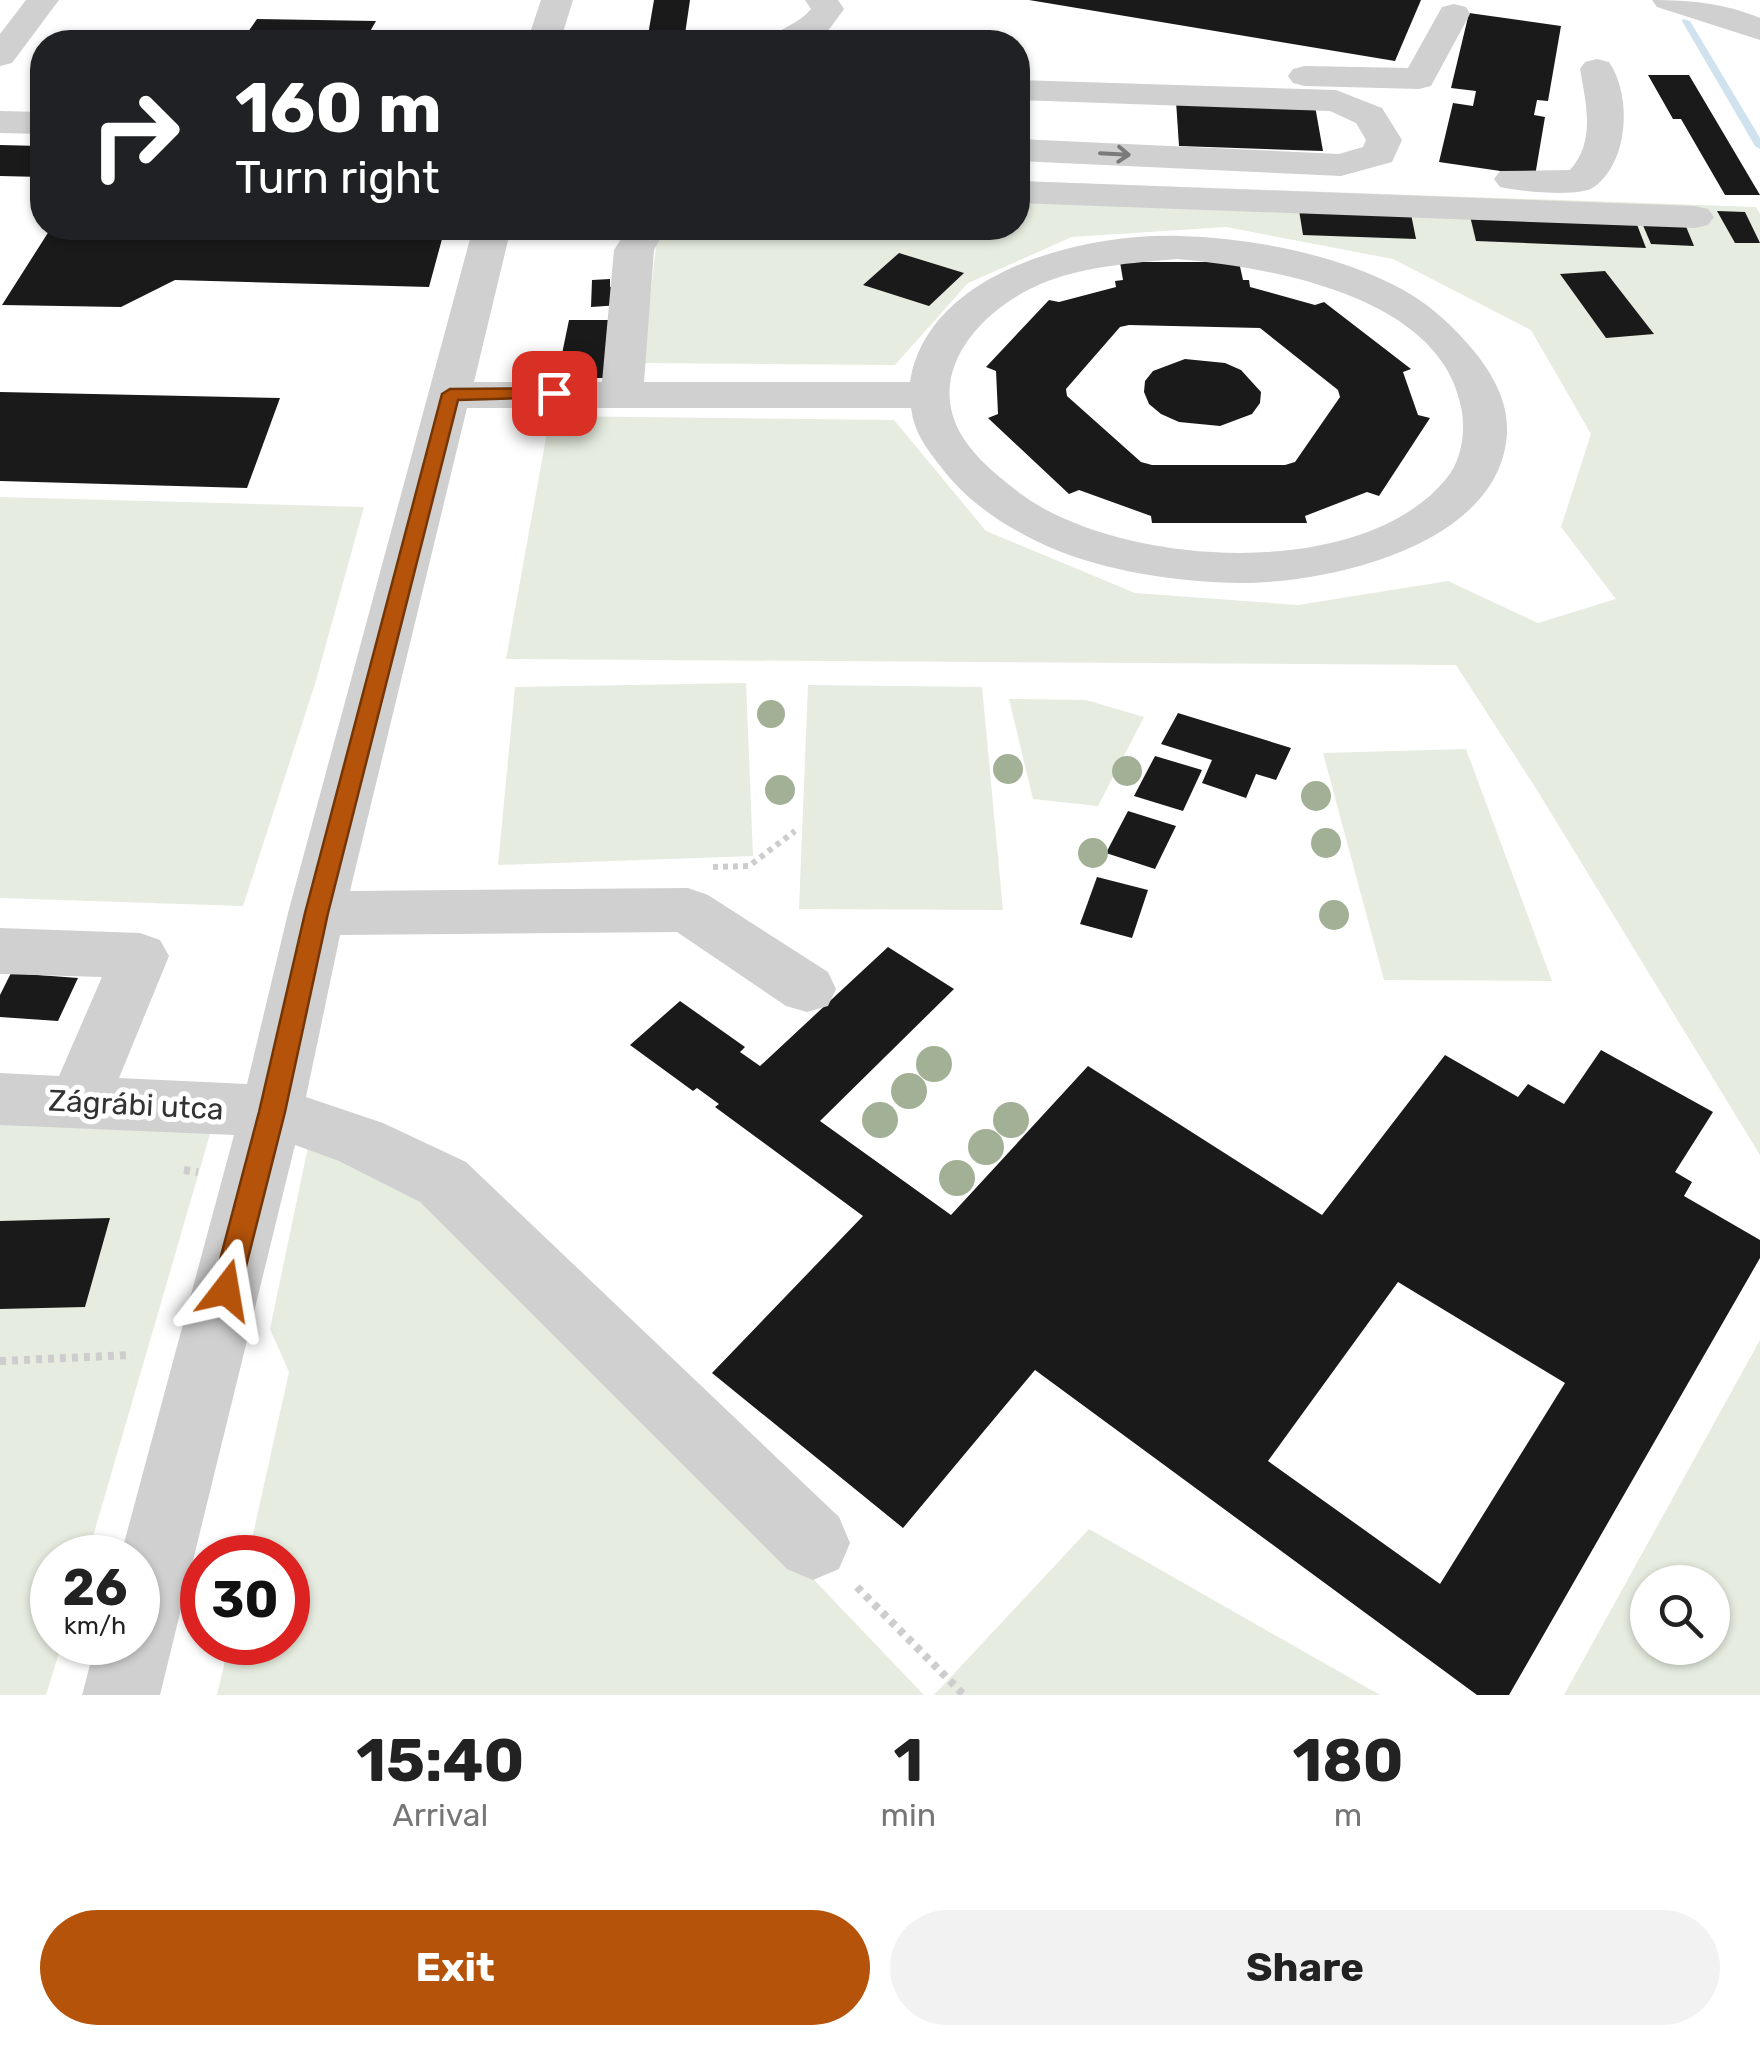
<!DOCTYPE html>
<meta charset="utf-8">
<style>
:root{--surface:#fff;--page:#f2f2f2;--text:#222;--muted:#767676;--accent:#b45309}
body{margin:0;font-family:Rubik,sans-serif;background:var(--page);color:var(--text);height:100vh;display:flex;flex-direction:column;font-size:38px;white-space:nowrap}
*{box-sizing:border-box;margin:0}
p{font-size:32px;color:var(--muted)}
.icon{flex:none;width:55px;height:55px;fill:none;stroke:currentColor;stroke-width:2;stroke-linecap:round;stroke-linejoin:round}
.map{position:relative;height:1695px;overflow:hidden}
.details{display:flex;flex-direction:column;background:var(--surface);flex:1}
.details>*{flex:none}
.guide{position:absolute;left:30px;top:30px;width:1000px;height:210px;border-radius:40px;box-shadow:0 2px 8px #0004;background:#202124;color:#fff;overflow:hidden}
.fabs{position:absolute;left:1630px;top:1565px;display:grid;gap:20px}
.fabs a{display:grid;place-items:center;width:100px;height:100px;border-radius:50%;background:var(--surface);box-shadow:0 2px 8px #0004;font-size:50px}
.speed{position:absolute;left:30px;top:1535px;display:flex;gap:20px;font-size:50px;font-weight:700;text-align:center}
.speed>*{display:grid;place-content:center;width:130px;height:130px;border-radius:50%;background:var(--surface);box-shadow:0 2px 8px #0004;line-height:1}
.speed small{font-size:25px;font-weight:400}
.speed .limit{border:15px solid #d22;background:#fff;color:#111}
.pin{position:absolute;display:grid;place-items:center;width:85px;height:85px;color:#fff;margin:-42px;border-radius:20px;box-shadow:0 5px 15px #0006}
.me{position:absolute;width:110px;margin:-55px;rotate:14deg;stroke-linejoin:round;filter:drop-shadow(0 0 8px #0008)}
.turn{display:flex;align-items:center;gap:35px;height:210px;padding:0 40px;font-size:45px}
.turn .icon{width:130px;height:130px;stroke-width:2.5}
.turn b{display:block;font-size:70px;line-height:85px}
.eta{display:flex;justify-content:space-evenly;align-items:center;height:170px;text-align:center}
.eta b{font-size:60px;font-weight:700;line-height:70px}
.primary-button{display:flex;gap:20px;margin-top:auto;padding:20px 40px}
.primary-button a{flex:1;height:115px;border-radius:60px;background:var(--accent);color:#fff;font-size:40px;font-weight:700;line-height:115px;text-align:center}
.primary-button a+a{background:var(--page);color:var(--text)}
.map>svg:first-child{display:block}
</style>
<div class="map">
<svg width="1760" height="1695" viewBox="0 0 1760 1695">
<rect width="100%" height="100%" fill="#fff"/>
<g fill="#e6ecdf" fill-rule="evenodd">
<path d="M1018,181L1756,207L1760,214V1155L1537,790L1456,665L506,659L550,416L894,420L986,531L1135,593L1298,605L1448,581L1538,623L1616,599L1561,527L1591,434L1531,330L1393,259L1226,227L1072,237L968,283L895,365L643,363L658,228H1018Z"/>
<path d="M0,497L364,507L315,684L243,906L0,898Z"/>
<path d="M746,683L753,856L498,865L515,687Z"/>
<path d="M808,685L982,687L1003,910L799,909Z"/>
<path d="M1009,699L1086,700L1144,717L1098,806L1033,799Z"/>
<path d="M1466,749L1552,981L1384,980L1323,753Z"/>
<path d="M0,1115L213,1124L87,1557L52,1558V1642L62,1643L46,1695H0Z"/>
<path d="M309,1142L444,1204L622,1379L924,1695H217L229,1643L288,1642V1558L248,1557L289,1372L270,1329Z"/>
<path d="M1760,1340V1695H1564ZM1648,1582H1712V1648H1648Z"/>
<path d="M1089,1529L1380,1695H934Z"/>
</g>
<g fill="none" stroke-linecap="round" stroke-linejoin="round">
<path fill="#cfe2ee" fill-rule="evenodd" d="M1683,19L1690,21L1760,138V149L1755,146L1682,21Z"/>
</g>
<g fill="#1a1a1a" fill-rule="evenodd">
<path d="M654,0H690L684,41H647Z"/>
<path d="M1029,0H1421L1395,61Z"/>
<path d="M1469,13L1561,26L1548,101L1537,100L1534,115L1545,117L1535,176L1439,162L1453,103L1473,106L1476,91L1451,88Z"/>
<path d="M257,19L376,21L364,42H241Z"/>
<path d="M1648,75H1689L1760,195H1725L1681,119H1673Z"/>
<path d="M1176,101L1315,106L1323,151L1179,146Z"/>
<path d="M0,145L42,146V177L0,176Z"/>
<path d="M1299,210L1411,214L1416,239L1303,235Z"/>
<path d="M1717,211L1745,212L1760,243H1735Z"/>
<path d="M1470,216L1636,222L1646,248L1476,241Z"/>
<path d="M1642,223L1685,224L1694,246L1651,244Z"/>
<path d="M51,228H445L429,287L175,280L121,307L2,305Z"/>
<path d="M899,253L964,273L929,306L863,285Z"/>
<path d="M1120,262H1239L1243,280H1249L1250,287L1315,305L1324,302L1411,369L1403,372L1418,415L1430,418L1379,496L1367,492L1305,516L1307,523H1152L1151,516L1079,490L1069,494L988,418L998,414L996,371L986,367L1049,300L1059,302L1116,287L1115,281L1123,280ZM1129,325L1260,328L1338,390L1340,397L1295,462L1285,465H1152L1141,462L1067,396L1066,389L1120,327Z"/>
<path d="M1605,271L1654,334L1606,338L1560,274Z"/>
<path d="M610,279V287L620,286V305L591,307L592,280Z"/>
<path d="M569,320H620L610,378H557Z"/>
<path d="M1185,359L1225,363L1241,370L1261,392L1260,403L1252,414L1220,426L1179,422L1161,414L1149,404L1144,392L1145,381L1153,371Z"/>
<path d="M0,392L280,398L247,488L0,481Z"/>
<path d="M1178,713L1291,748L1276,780L1256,774L1246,798L1202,783L1212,760L1161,744Z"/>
<path d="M1155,756L1202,770L1183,811L1134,796Z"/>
<path d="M1128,811L1176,826L1155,869L1106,853Z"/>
<path d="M1097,877L1148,890L1132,938L1080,924Z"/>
<path d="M888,947L954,989L820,1121L951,1215L1088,1066L1322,1215L1445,1055L1518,1097L1528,1084L1564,1104L1601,1050L1713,1112L1675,1172L1692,1182L1684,1196L1760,1240V1258L1509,1695H1477L1035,1370L903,1528L712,1373L863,1216L715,1107L719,1104L697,1088L693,1091L630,1045L680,1001L745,1047L740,1052L760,1066ZM1398,1282L1565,1383L1440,1584L1268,1461Z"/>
<path d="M11,973L78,978L58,1021L0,1017V995Z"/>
<path d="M110,1218L85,1307L0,1309V1221Z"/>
</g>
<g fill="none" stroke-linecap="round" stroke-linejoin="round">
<path stroke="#cdcdcd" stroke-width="6" stroke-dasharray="5 5" stroke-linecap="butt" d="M713,867L749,866L795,831"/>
<g stroke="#cdcdcd" stroke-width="8" stroke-dasharray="6 6" stroke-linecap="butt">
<path d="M184,1170L198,1172"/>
<path d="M0,1361L132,1355"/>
<path d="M857,1587L964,1695"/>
</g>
<g fill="#d0d0d0" fill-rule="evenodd">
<path d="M26,0H59L12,63L0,66V34Z"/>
<path d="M541,0H573L560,42H527Z"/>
<path d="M805,0H838L844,9L822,39L768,42C775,29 797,26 811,9Z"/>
<path d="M1652,0C1691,0 1723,3 1760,18V40L1657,7Z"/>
<path d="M1454,4L1466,7L1470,14L1431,86L1419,89L1305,86L1293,83L1288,76L1293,69L1305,66L1408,68L1442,7Z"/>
<path d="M1597,59L1609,62C1632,95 1629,162 1594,187C1580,198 1518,191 1500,187L1494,179L1500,171L1570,170C1596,141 1586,104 1580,69L1585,62Z"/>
<path d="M1018,80L1336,90L1382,108L1402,140L1392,162L1341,176L1018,161V139L1339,154L1363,147L1366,140L1356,123L1330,111L1018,100Z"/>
<path d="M0,111L42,112V134L0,133Z"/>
<path d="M1018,181L1695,206L1708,209L1714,217L1708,225L1695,228L1018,203Z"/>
<path d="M473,228H511L474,382H602L614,250L628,228H666L654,250L644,382H910C927,272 1084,232 1180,236C1250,238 1329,253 1392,284C1427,301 1454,326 1478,356C1495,379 1508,403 1507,432C1502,545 1330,583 1241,583C1178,582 1107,572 1049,547C1007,528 969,504 941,467C926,448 914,432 911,408H467L350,891L688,888L708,895L828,972L836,989L828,1006L807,1012L786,1006L677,932L340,935L306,1097L383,1123L466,1162L839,1517L850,1543L839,1569L813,1580L787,1569L420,1202L339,1161L295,1145L160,1695H82L96,1642H138V1558H120L234,1135L0,1125V1073L59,1076L102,977L0,974V928L140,933L160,940L169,956L119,1078L247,1084L288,913ZM1177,259C1268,267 1440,295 1461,407C1466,431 1462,460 1446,479C1361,583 1120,567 1021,494C999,477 977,460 962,436C922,369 986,306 1043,283C1085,266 1132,263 1177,259Z"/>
</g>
</g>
<g fill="#a2b095">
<circle cx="771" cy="714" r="14"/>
<circle cx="1008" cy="769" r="15"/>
<circle cx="1127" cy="771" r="15"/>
<circle cx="780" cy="790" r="15"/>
<circle cx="1316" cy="796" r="15"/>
<circle cx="1326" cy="843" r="15"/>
<circle cx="1093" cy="853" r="15"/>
<circle cx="1334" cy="915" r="15"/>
<circle cx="934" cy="1064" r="18"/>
<circle cx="909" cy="1091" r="18"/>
<circle cx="880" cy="1120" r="18"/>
<circle cx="1011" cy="1120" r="18"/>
<circle cx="986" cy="1147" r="18"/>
<circle cx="957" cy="1178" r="18"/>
</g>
<defs><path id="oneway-shaft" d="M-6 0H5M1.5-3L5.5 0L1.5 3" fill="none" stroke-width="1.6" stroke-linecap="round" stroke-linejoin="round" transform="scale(2.5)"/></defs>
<use stroke="#7a7a7a" href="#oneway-shaft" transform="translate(1115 154) rotate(3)"/>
<path fill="#b45309" stroke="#753606" stroke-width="2.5" d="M554,388L563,393L560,397L458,400L328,913L285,1112L240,1290L236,1299L226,1303L216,1299L212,1290L259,1112L305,913L442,394L450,389Z"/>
<g text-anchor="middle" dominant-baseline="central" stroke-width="10" stroke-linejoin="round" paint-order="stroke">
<g font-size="30" fill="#333" stroke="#fff">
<text transform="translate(136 1105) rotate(3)">Zágrábi utca</text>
</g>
</g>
</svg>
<div class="fabs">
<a><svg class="icon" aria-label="search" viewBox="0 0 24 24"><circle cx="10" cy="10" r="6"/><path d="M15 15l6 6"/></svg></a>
</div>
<div class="speed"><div>26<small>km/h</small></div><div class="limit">30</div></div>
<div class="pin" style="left:554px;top:393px;background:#d93025"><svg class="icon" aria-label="arrive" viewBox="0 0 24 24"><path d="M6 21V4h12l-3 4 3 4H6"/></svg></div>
<svg class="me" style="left:226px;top:1290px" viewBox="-20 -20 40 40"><path d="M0-17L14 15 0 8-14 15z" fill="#b45309" stroke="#fff" stroke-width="4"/></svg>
<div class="guide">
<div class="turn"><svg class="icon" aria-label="right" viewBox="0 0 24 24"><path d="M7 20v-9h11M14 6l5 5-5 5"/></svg><div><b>160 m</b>Turn right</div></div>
</div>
</div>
<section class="details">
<div class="eta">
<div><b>15:40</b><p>Arrival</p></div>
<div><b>1</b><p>min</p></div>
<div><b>180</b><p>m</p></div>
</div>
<div class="primary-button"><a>Exit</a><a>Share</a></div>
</section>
